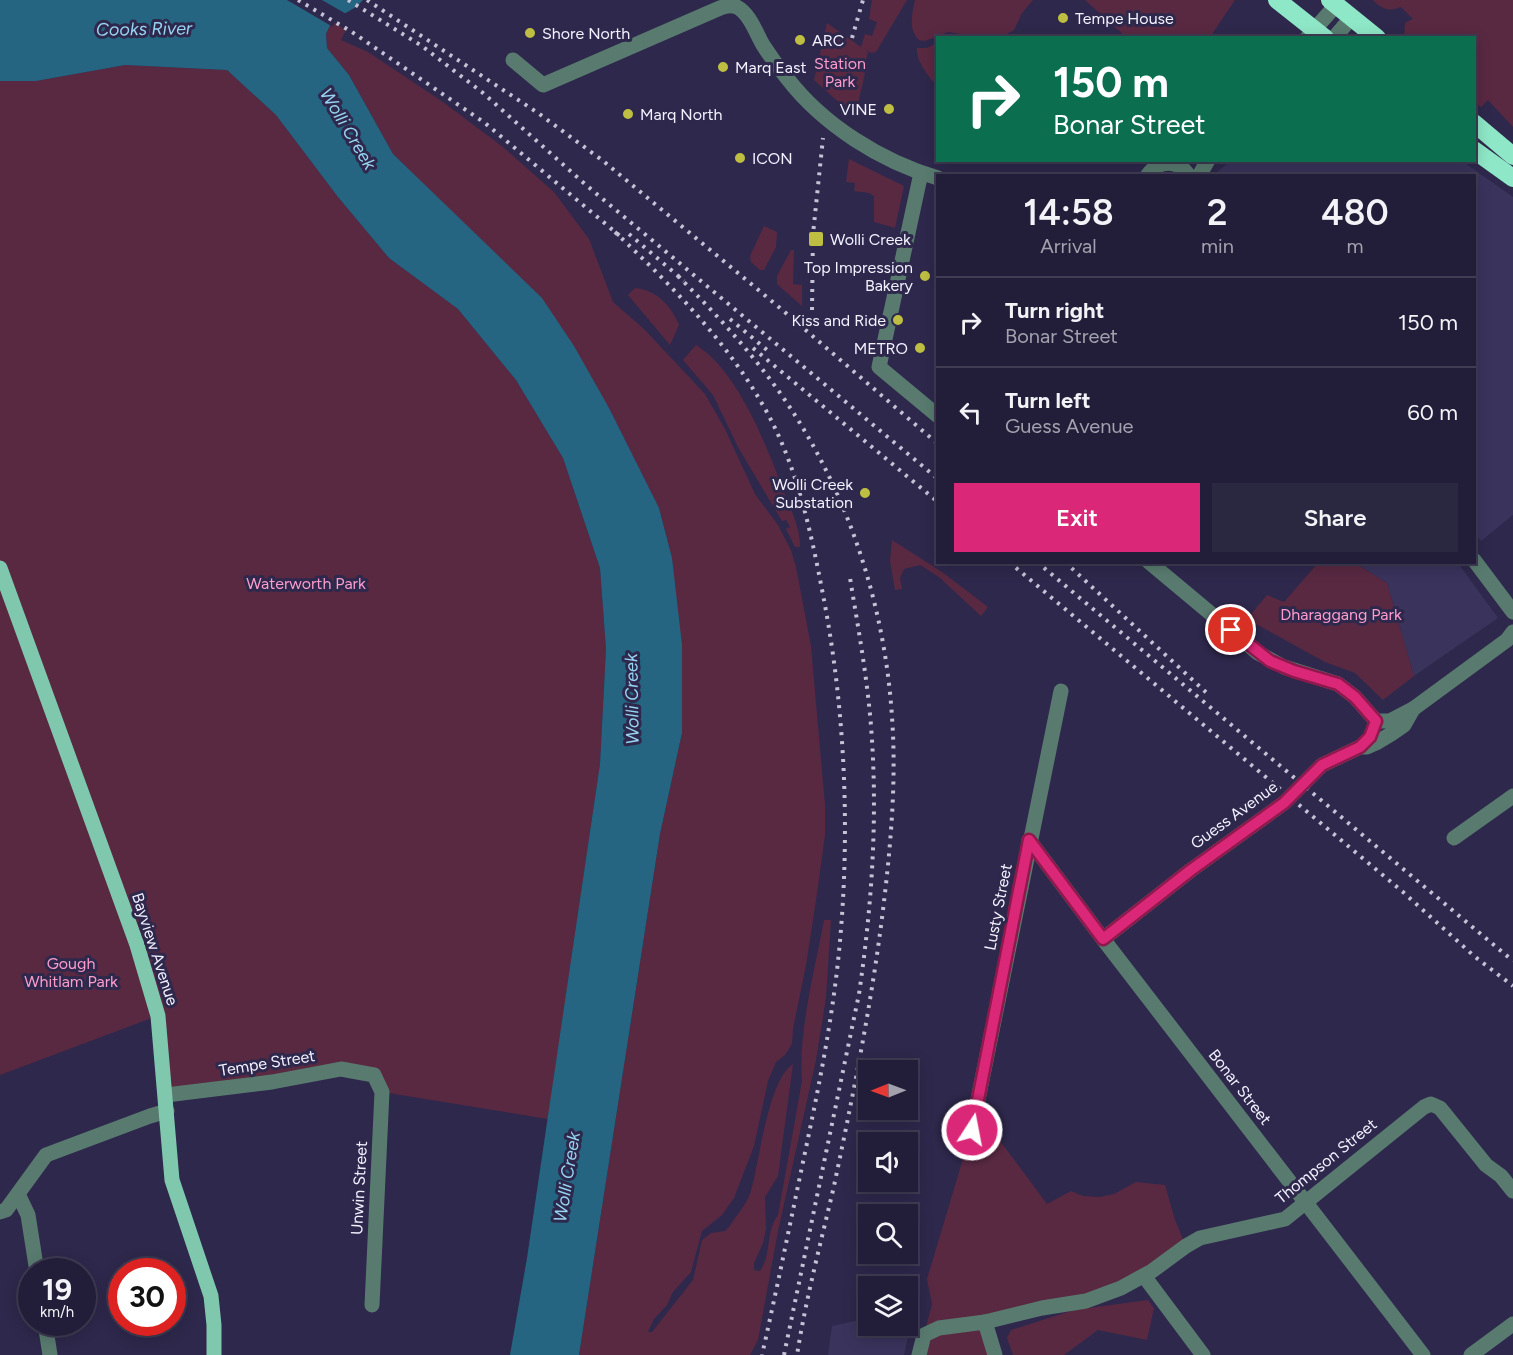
<!DOCTYPE html>
<style>
:root{--surface:#221e39;--page:#2a2741;--text:#f1f3f6;--muted:#a2a2ae;--line:#3f3c53;--accent:#db2777}
body{margin:0;font-family:Figtree,sans-serif;background:var(--page);color:var(--text);height:100vh;display:flex;flex-direction:column;font-size:22px;white-space:nowrap}
*{box-sizing:border-box;margin:0}
p{font-size:20px;color:var(--muted)}
.icon{flex:none;width:33px;height:33px;fill:none;stroke:currentColor;stroke-width:2;stroke-linecap:round;stroke-linejoin:round}
.map{position:relative;flex:1;overflow:hidden}
.drawer{position:absolute;left:936px;top:174px;width:540px;height:390px;display:flex;flex-direction:column;background:var(--surface);border-radius:0px;box-shadow:0 3px 15px #0003,0 0 0 2px var(--line)}
.drawer>*{flex:none}
.banner{position:absolute;left:936px;top:36px;width:540px;height:126px;border-radius:0px;box-shadow:0 3px 15px #0003,0 0 0 2px var(--line);background:#0b6e4f;color:#fff;overflow:hidden}
.needle{width:39px;rotate:269deg}
.fabs{position:absolute;left:858px;top:1060px;display:grid;gap:12px}
.fabs a{display:grid;place-items:center;width:60px;height:60px;border-radius:0px;background:var(--surface);box-shadow:0 3px 15px #0003,0 0 0 2px var(--line);font-size:30px}
.speed{position:absolute;left:18px;top:1258px;display:flex;gap:12px;font-size:30px;font-weight:700;text-align:center}
.speed>*{display:grid;place-content:center;width:78px;height:78px;border-radius:50%;background:var(--surface);box-shadow:0 3px 15px #0003,0 0 0 2px var(--line);line-height:1}
.speed small{font-size:15px;font-weight:400}
.speed .limit{border:9px solid #d22;background:#fff;color:#111}
.pin{position:absolute;display:grid;place-items:center;width:51px;height:51px;color:#fff;margin:-26px;border:3px solid #fff;border-radius:50%;box-shadow:0 2px 6px #0007}
.me{position:absolute;width:66px;margin:-33px;rotate:11deg;stroke-linejoin:round;filter:drop-shadow(0 0 4px #0008)}
.turn{display:flex;align-items:center;gap:21px;height:126px;padding:0 18px;font-size:27px}
.turn .icon{width:78px;height:78px;stroke-width:2.5}
.turn b{display:block;font-size:42px;line-height:51px}
.eta{display:flex;justify-content:space-evenly;align-items:center;height:102px;text-align:center}
.eta b{font-size:36px;font-weight:600;line-height:42px}
.primary-button{display:flex;gap:12px;margin-top:auto;padding:12px 18px}
.primary-button a{flex:1;height:69px;border-radius:0px;background:var(--accent);color:#fff;font-size:24px;font-weight:600;line-height:69px;text-align:center}
.primary-button a+a{background:var(--page);color:var(--text)}
ul{padding:0;list-style:none}
li{display:flex;align-items:center;gap:18px;height:90px;padding:0 18px;border-top:2px solid var(--line)}
li div{flex:1}
li b{display:block;font-size:22px}
li em{font-style:normal}
.map>svg:first-child{display:block}
</style>
<div class="map">
<svg width="1513" height="1355" viewBox="0 0 1513 1355">
<rect width="100%" height="100%" fill="#2e284c"/>
<g fill="#3a335c">
<path d="M1231,161H1462L1513,197V515L1481,541L1474,533V176L1217,175V172Z"/>
<path d="M1355,563H1458L1498,618L1414,676L1387,583Z"/>
<path d="M914,1308L904,1355H828L832,1326L868,1318V1326H908V1309Z"/>
</g>
<g fill="#592942">
<path d="M872,0H907L876,52L871,53L865,49L868,52L863,72L865,73L855,117L814,80L827,23L861,47L865,34L872,36L877,22L869,19Z"/>
<path d="M915,0H1033L1022,13L1014,30L1001,37H981L948,32L925,41L919,40C908,30 912,13 915,0Z"/>
<path d="M1085,0H1235L1210,37L1127,38Z"/>
<path d="M1373,0H1513V127L1488,100L1481,107L1475,103L1474,38L1404,37L1405,23L1413,19L1401,7C1389,12 1382,9 1373,0Z"/>
<path d="M332,21L346,30L341,40L368,52L443,102L503,147L554,192L589,239L613,302L644,329L705,394L725,429L755,494L778,525L791,550L796,567L811,646L825,805V835L817,894L806,965L793,1029L792,1044L785,1055L776,1062L768,1081L754,1146L734,1198L722,1215L702,1231L691,1272L673,1292L667,1305L654,1319L648,1332H652L693,1280L702,1240L711,1233L725,1231L729,1227C736,1216 747,1204 751,1191C759,1163 768,1080 793,1064L778,1176L765,1197L766,1229L763,1243L754,1263V1270L760,1271C772,1254 765,1233 778,1215L802,1081C798,1031 815,970 824,920H831L826,998L816,1060L778,1231L758,1340L750,1355H579L660,834L682,733L672,558L659,508L609,408L462,222L393,154L349,75L327,48L326,34Z"/>
<path d="M937,43H938L937,86C928,76 916,61 917,48H927Z"/>
<path d="M125,65L227,70L276,115L338,197L389,258L458,309L516,380L563,458L600,568L606,649L600,764L548,1119L382,1092L374,1075L341,1069L167,1103L157,1016L0,1075V81H36Z"/>
<path d="M849,159L904,186L895,228L874,222V196L869,193L854,191L855,183L846,182Z"/>
<path d="M764,226L777,232L776,247L764,270H760L751,262L750,256Z"/>
<path d="M791,250H794L793,284L802,285V306L777,284V276Z"/>
<path d="M635,288C657,290 671,306 679,325L670,345L628,295Z"/>
<path d="M696,345C738,371 766,445 783,489C790,508 800,526 800,547H795L786,529L790,527L786,520L782,521L739,449L713,395L683,360Z"/>
<path d="M892,540L942,572L988,607L981,616L939,577L920,565L904,569L900,578L902,589L895,590L890,561Z"/>
<path d="M1318,563H1355L1387,583L1414,676L1383,700L1355,673L1325,662L1247,619L1267,595L1284,602Z"/>
<path d="M989,1126L1047,1204L1071,1191L1083,1196L1100,1197L1114,1194L1136,1182L1165,1185L1175,1220L1186,1246L1121,1288L986,1321L995,1355H919L932,1304L927,1279L972,1129Z"/>
<path d="M1148,1300L1154,1308L1147,1340L1098,1330L1064,1355H1013L1007,1338L1011,1330L1074,1310Z"/>
</g>
<path fill="#256581" d="M0,0H363L356,7L332,21L326,34L327,48L349,75L393,154L542,298L574,346L609,408L659,508L672,558L682,645V733L660,834L579,1355H510L527,1258L600,764L606,649L600,568L563,458L516,380L458,309L389,258L338,197L276,115L227,70L125,65L36,81H0Z"/>
<path fill="#2e284c" d="M287,0H322L348,15L334,23L333,27Z"/>
<g fill="none" stroke-linecap="round" stroke-linejoin="round">
<g stroke="#597b6f" stroke-width="15">
<path d="M1307,38L1336,5"/>
<path d="M1334,38L1352,17"/>
<path d="M513,60L543,85L720,8C725,6 732,5 737,7C750,14 756,33 763,45C770,56 778,67 787,78C823,125 882,162 938,178"/>
<path d="M921,173L879,367L938,416"/>
<path d="M1147,176C1159,159 1178,159 1189,176"/>
<path d="M1199,176L1208,160"/>
<path d="M1474,560L1513,612"/>
<path d="M1149,562L1258,653L1284,667L1338,684L1355,697L1376,721"/>
<path d="M1376,721H1390L1413,709L1507,640L1513,632"/>
<path d="M1454,838L1513,796"/>
<path d="M1029,840L1103,939L1423,1355"/>
<path d="M1103,939L1191,870L1284,803L1322,765L1360,747H1367L1376,743L1391,734L1404,725L1413,709"/>
<path d="M166,1095L272,1082L341,1069L374,1075L382,1092L372,1305"/>
<path d="M972,1129L1061,691"/>
<path d="M18,1194L28,1215L37,1272"/>
<path d="M0,1212L6,1210L46,1155L150,1116L167,1111"/>
<path d="M1144,1276L1203,1355"/>
<path d="M985,1322L995,1355"/>
<path d="M45,1323L50,1355"/>
<path d="M919,1355L924,1335L939,1328L985,1322L1042,1308L1086,1301L1121,1288L1152,1271L1186,1246L1200,1238L1285,1219L1424,1107L1431,1104L1440,1108L1486,1165L1501,1176L1513,1191"/>
<path d="M1471,1355L1513,1324"/>
</g>
<path stroke="#7fc8ae" stroke-width="15" d="M0,568L137,945L158,1016L172,1180L211,1296L214,1325V1355"/>
<g stroke="#8ee7c7" stroke-width="18">
<path d="M1277,0L1325,38"/>
<path d="M1330,0L1377,38"/>
<path d="M1474,123L1513,156"/>
<path d="M1474,150L1513,178"/>
</g>
<g stroke="#c5c2d6" stroke-width="4" stroke-dasharray="3 6" stroke-linecap="butt">
<path d="M298,0L352,32L485,123L620,236"/>
<path d="M348,0L422,46L483,93L586,185L938,479"/>
<path d="M367,0L538,113L602,160L780,308L938,444"/>
<path d="M852,38L863,0"/>
<path d="M615,232C674,288 730,344 769,416C799,473 812,537 824,600C845,711 850,829 840,941C834,1009 821,1076 807,1143C792,1214 778,1284 762,1355"/>
<path d="M629,234L684,281"/>
<path d="M678,276C718,316 755,356 787,403C849,495 885,607 892,717C896,773 892,829 886,884C875,986 855,1086 834,1186C821,1242 806,1298 797,1355"/>
<path d="M812,310L813,234L823,138"/>
<path d="M730,319L767,350"/>
<path d="M753,348L938,502"/>
<path d="M1009,562L1403,892L1474,956L1513,986"/>
<path d="M1037,562L1513,961"/>
<path d="M1065,562L1210,696"/>
<path d="M784,1355L859,994C872,905 878,816 871,726C867,676 858,627 850,578"/>
</g>
</g>
<g fill="none" stroke-linecap="round" stroke-linejoin="round">
<g stroke="#8e194d" stroke-width="15">
<path id="route" d="M972,1130L1029,840L1103,939L1191,870L1284,803L1322,765L1360,747L1370,737L1376,721L1355,697L1338,684L1294,671L1270,661L1231,630"/>
</g>
<use href="#route" stroke="#db2777" stroke-width="10"/>
</g>
<g fill="#bebf42" stroke="#2e284c" stroke-width="2">
<circle cx="1063" cy="18" r="6"/>
<circle cx="530" cy="33" r="6"/>
<circle cx="800" cy="40" r="6"/>
<circle cx="723" cy="67" r="6"/>
<circle cx="889" cy="109" r="6"/>
<circle cx="628" cy="114" r="6"/>
<circle cx="740" cy="158" r="6"/>
<rect x="808" y="231" width="16" height="16" rx="3"/>
<circle cx="925" cy="276" r="6"/>
<circle cx="898" cy="320" r="6"/>
<circle cx="920" cy="348" r="6"/>
<circle cx="865" cy="493" r="6"/>
</g>
<g text-anchor="middle" dominant-baseline="central" stroke-width="6" stroke-linejoin="round" paint-order="stroke">
<g font-size="16" fill="#f2f1ff" stroke="#2e284c" text-anchor="start">
<text x="1075" y="18">Tempe House</text>
<text x="542" y="33">Shore North</text>
<text x="812" y="40">ARC</text>
<text x="735" y="67">Marq East</text>
<text x="877" y="109" text-anchor="end">VINE</text>
<text x="640" y="114">Marq North</text>
<text x="752" y="158">ICON</text>
<text x="830" y="239">Wolli Creek</text>
<text x="913" y="267" text-anchor="end">Top Impression<tspan x="913" dy="18">Bakery</tspan></text>
<text x="886" y="320" text-anchor="end">Kiss and Ride</text>
<text x="908" y="348" text-anchor="end">METRO</text>
<text x="853" y="484" text-anchor="end">Wolli Creek<tspan x="853" dy="18">Substation</tspan></text>
</g>
<g font-size="16" fill="#fc9ccb" stroke="#2e284c">
<text x="840" y="63">Station<tspan x="840" dy="18">Park</tspan></text>
<text x="306" y="583">Waterworth Park</text>
<text x="1341" y="614">Dharaggang Park</text>
<text x="71" y="963">Gough<tspan x="71" dy="18">Whitlam Park</tspan></text>
</g>
<g font-size="16" fill="#f2f1ff" stroke="#2e284c">
<text transform="translate(1234 815) rotate(-36)">Guess Avenue</text>
<text transform="translate(998 907) rotate(-79)">Lusty Street</text>
<text transform="translate(155 949) rotate(72)">Bayview Avenue</text>
<text transform="translate(267 1063) rotate(-9)">Tempe Street</text>
<text transform="translate(1240 1087) rotate(52)">Bonar Street</text>
<text transform="translate(1326 1161) rotate(-39)">Thompson Street</text>
<text transform="translate(359 1188) rotate(-87)">Unwin Street</text>
</g>
<g font-size="18" font-style="italic" fill="#96d4f2" stroke="#2e284c">
<text transform="translate(144 29) rotate(-1)">Cooks River</text>
<text transform="translate(348 129) rotate(59)">Wolli Creek</text>
<text transform="translate(632 699) rotate(-91)">Wolli Creek</text>
<text transform="translate(567 1177) rotate(-81)">Wolli Creek</text>
</g>
</g>
</svg>
<div class="fabs">
<a><svg class="needle" viewBox="-14 -14 28 28"><path d="M0-13l5 13h-10z" fill="#e53935"/><path d="M0 13l5-13h-10z" fill="#a2a2ae"/></svg></a>
<a><svg class="icon" aria-label="sound" viewBox="0 0 24 24"><path d="M4 9h4l5-4v14l-5-4H4zM17 9q2 3 0 6"/></svg></a>
<a><svg class="icon" aria-label="search" viewBox="0 0 24 24"><circle cx="10" cy="10" r="6"/><path d="M15 15l6 6"/></svg></a>
<a><svg class="icon" aria-label="layers" viewBox="0 0 24 24"><path d="M12 4l9 5-9 5-9-5zM3 14l9 5 9-5"/></svg></a>
</div>
<div class="speed"><div>19<small>km/h</small></div><div class="limit">30</div></div>
<div class="pin" style="left:1231px;top:630px;background:#d93025"><svg class="icon" aria-label="arrive" viewBox="0 0 24 24"><path d="M6 21V4h12l-3 4 3 4H6"/></svg></div>
<svg class="me" style="left:972px;top:1130px" viewBox="-20 -20 40 40"><circle r="17" fill="#db2777" stroke="#fff" stroke-width="3"/><path d="M0-11L8 9 0 5-8 9z" fill="#fff"/></svg>
<div class="banner">
<div class="turn"><svg class="icon" aria-label="right" viewBox="0 0 24 24"><path d="M7 20v-9h11M14 6l5 5-5 5"/></svg><div><b>150 m</b>Bonar Street</div></div>
</div>
<section class="drawer">
<div class="eta">
<div><b>14:58</b><p>Arrival</p></div>
<div><b>2</b><p>min</p></div>
<div><b>480</b><p>m</p></div>
</div>
<ul>
<li><svg class="icon" aria-label="right" viewBox="0 0 24 24"><path d="M7 20v-9h11M14 6l5 5-5 5"/></svg><div><b>Turn right</b><p>Bonar Street</p></div><em>150 m</em></li>
<li><svg class="icon" aria-label="left" viewBox="0 0 24 24"><path d="M17 20v-9H6M10 6l-5 5 5 5"/></svg><div><b>Turn left</b><p>Guess Avenue</p></div><em>60 m</em></li>
</ul>
<div class="primary-button"><a>Exit</a><a>Share</a></div>
</section>
</div>
